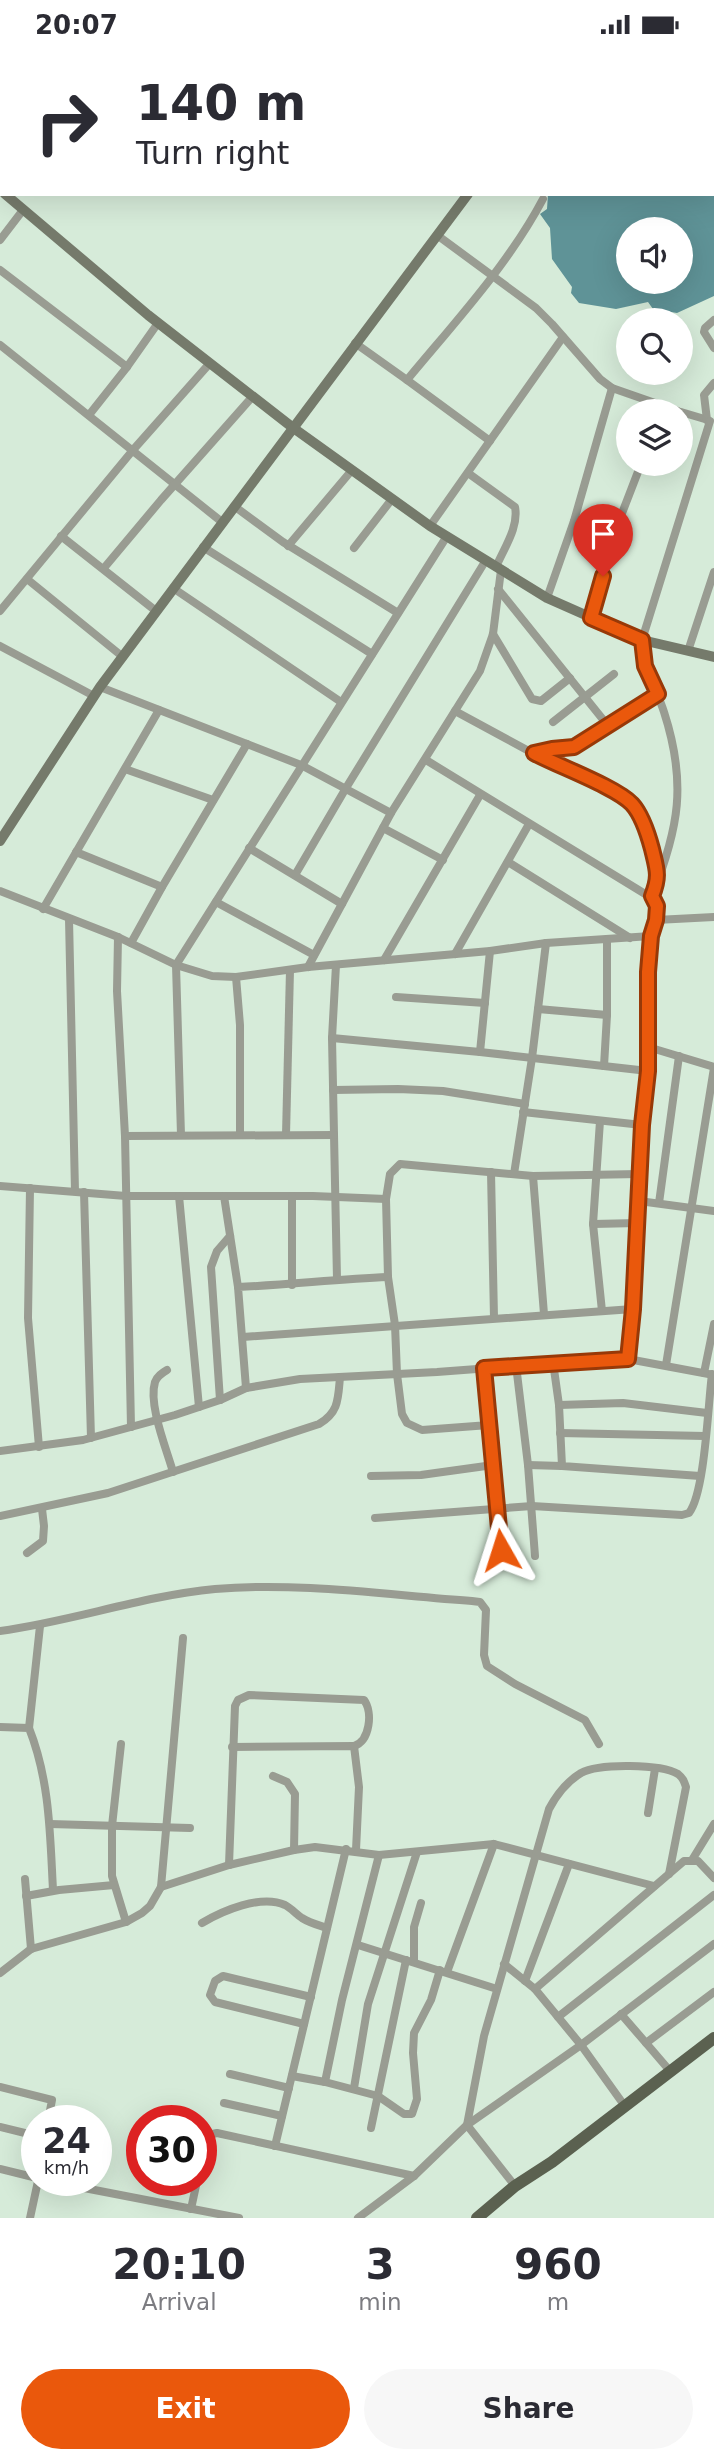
<!DOCTYPE html>
<style>
:root{--surface:#fff;--page:#f7f7f7;--text:#2b2b33;--muted:#7c7c81;--accent:#ea580c}
body{margin:0;font-family:"DejaVu Sans",sans-serif;background:var(--page);color:var(--text);height:100vh;display:flex;flex-direction:column;font-size:26px;white-space:nowrap}
*{box-sizing:border-box;margin:0}
p{font-size:23px;color:var(--muted)}
.icon{flex:none;width:38px;height:38px;fill:none;stroke:currentColor;stroke-width:2;stroke-linecap:round;stroke-linejoin:round}
.map{position:relative;height:2169px;overflow:hidden}
.sheet{display:flex;flex-direction:column;background:var(--surface);flex:1}
.sheet>*{flex:none}
.banner{position:absolute;left:0px;top:0px;width:714px;height:147px;box-shadow:0 7px 28px #0002;background:#fff;color:var(--text);overflow:hidden}
.fabs{position:absolute;left:616px;top:168px;display:grid;gap:14px}
.fabs a{display:grid;place-items:center;width:77px;height:77px;border-radius:50%;background:var(--surface);box-shadow:0 7px 28px #0002;font-size:35px}
.speed{position:absolute;left:21px;top:2056px;display:flex;gap:14px;font-size:35px;font-weight:700;text-align:center}
.speed>*{display:grid;place-content:center;width:91px;height:91px;border-radius:50%;background:var(--surface);box-shadow:0 7px 28px #0002;line-height:1}
.speed small{font-size:18px;font-weight:400}
.speed .limit{border:10px solid #d22;background:#fff;color:#111}
.pin{position:absolute;display:grid;place-items:center;width:60px;height:60px;color:#fff;margin:-72px -30px;border-radius:50% 50% 50% 0;rotate:-45deg;box-shadow:0 0 7px #0007}
.pin .icon{rotate:45deg}
.me{position:absolute;width:77px;margin:-38px;rotate:354deg;stroke-linejoin:round;filter:drop-shadow(0 0 5px #0008)}
.turn{display:flex;align-items:center;gap:24px;height:147px;padding:0 21px;font-size:32px}
.turn .icon{width:91px;height:91px;stroke-width:2.5}
.turn b{display:block;font-size:49px;line-height:60px}
.eta{display:flex;justify-content:space-evenly;align-items:center;height:119px;text-align:center}
.eta b{font-size:42px;font-weight:600;line-height:49px}
.button{display:flex;gap:14px;margin-top:auto;padding:14px 21px}
.button a{flex:1;height:80px;border-radius:42px;background:var(--accent);color:#fff;font-size:28px;font-weight:600;line-height:80px;text-align:center}
.button a+a{background:var(--page);color:var(--text)}
.status{display:flex;justify-content:space-between;align-items:center;height:49px;padding:0 35px;background:var(--surface);direction:ltr}
.status svg{height:19px;fill:currentColor}
.map>svg:first-child{display:block}
</style>
<div class="status"><b>20:07</b><svg viewBox="0 0 49 12"><path d="M0 12V9h3v3zM5 12V6h3v6zM10 12V3h3v9zM15 12V0h3v12zM26 1h20v11H26zM47 4h2v5h-2z"/></svg></div>
<div class="map">
<svg width="714" height="2169" viewBox="0 0 714 2169">
<rect width="100%" height="100%" fill="#d6ebd9"/>
<path fill="#5f9397" fill-rule="evenodd" d="M669,0H714V247L677,264L653,260L648,253L616,260L579,254L571,244L572,238L552,210L550,179L540,165L547,160L548,145H712V2H668ZM628,180H681V233H628Z"/>
<g fill="none" stroke-linecap="round" stroke-linejoin="round">
<g stroke="#999c92" stroke-width="8">
<path d="M395,0L397,2"/>
<path d="M463,0L465,2"/>
<path d="M18,2V0"/>
<path d="M74,2L75,0"/>
<path d="M0,52L2,47"/>
<path d="M0,64H2"/>
<path d="M437,186L536,259L552,275L600,330L612,339L678,362"/>
<path d="M0,191L23,161"/>
<path d="M0,221L127,318"/>
<path d="M714,271L705,279L704,283L714,299"/>
<path d="M355,294L407,331C455,273 508,216 543,150"/>
<path d="M0,296L222,473"/>
<path d="M407,331L490,392"/>
<path d="M681,363L708,371"/>
<path d="M89,366L127,318L158,274"/>
<path d="M707,371L704,346L714,334"/>
<path d="M468,424L515,458C519,478 504,499 496,518"/>
<path d="M234,457L283,493L398,564"/>
<path d="M574,472L614,485"/>
<path d="M430,477L563,288"/>
<path d="M61,487L156,562"/>
<path d="M288,497L352,421"/>
<path d="M203,498L372,605"/>
<path d="M354,499L392,450"/>
<path d="M104,519L161,451L253,347"/>
<path d="M27,530L123,608"/>
<path d="M173,539L341,653"/>
<path d="M498,540L609,678"/>
<path d="M547,549L574,472L612,339"/>
<path d="M0,562L133,401L210,314"/>
<path d="M591,569L614,485L641,415"/>
<path d="M493,585L532,650L541,652L570,629"/>
<path d="M0,597L94,647"/>
<path d="M688,602L714,523"/>
<path d="M100,638L301,716L391,764L308,918"/>
<path d="M455,662C487,679 519,697 551,714C572,724 618,740 632,756C648,775 653,804 659,827"/>
<path d="M553,673L614,625"/>
<path d="M534,704L552,700L574,698L658,645"/>
<path d="M426,711L655,851L656,871L651,887L648,923V1022L642,1076L633,1260L628,1310"/>
<path d="M125,720L213,751"/>
<path d="M391,764L480,622L493,585L501,521"/>
<path d="M383,779L443,811"/>
<path d="M249,799L342,855"/>
<path d="M76,803L162,838"/>
<path d="M508,813L630,889"/>
<path d="M295,826L346,739L486,511"/>
<path d="M0,842L118,888L176,916L212,927L236,928L308,918L490,902L546,894L651,887"/>
<path d="M652,847C679,779 687,734 664,663C656,638 642,618 642,591L710,372"/>
<path d="M216,853L314,906"/>
<path d="M43,860L159,661"/>
<path d="M69,870L75,1142"/>
<path d="M656,871L714,868"/>
<path d="M118,888L117,942L125,1087L131,1378"/>
<path d="M131,894L162,838L247,695"/>
<path d="M455,905L529,775"/>
<path d="M384,911L480,746"/>
<path d="M336,916L332,989L337,1230"/>
<path d="M236,928L240,976V1086"/>
<path d="M396,948L485,954"/>
<path d="M538,960L607,966"/>
<path d="M332,989L480,1003L648,1022"/>
<path d="M648,998L714,1018"/>
<path d="M480,1003L490,902"/>
<path d="M604,1017L607,966V891"/>
<path d="M333,1041L398,1040L443,1042L525,1055"/>
<path d="M523,1063L642,1076"/>
<path d="M600,1072L593,1175L602,1262"/>
<path d="M181,1086L176,916L447,487"/>
<path d="M286,1086L290,921"/>
<path d="M125,1087L334,1086"/>
<path d="M491,1123L494,1269"/>
<path d="M514,1125L532,1009L546,894"/>
<path d="M533,1127L544,1265"/>
<path d="M0,1137L126,1147H313L386,1150"/>
<path d="M30,1139L28,1269L39,1398"/>
<path d="M84,1143L91,1389"/>
<path d="M179,1147L199,1358"/>
<path d="M224,1147L238,1238"/>
<path d="M292,1147V1236"/>
<path d="M639,1152L714,1162"/>
<path d="M659,1154L679,1007"/>
<path d="M593,1175L638,1174"/>
<path d="M243,1288L633,1260"/>
<path d="M553,1313L559,1356L562,1417L700,1427"/>
<path d="M516,1316L528,1416L535,1507"/>
<path d="M666,1316L714,1019"/>
<path d="M484,1319L501,1501"/>
<path d="M167,1321C162,1324 157,1327 155,1333C148,1356 167,1401 173,1423"/>
<path d="M704,1324L714,1275"/>
<path d="M246,1339L238,1238C288,1236 337,1230 388,1228"/>
<path d="M220,1351L211,1218L217,1202L230,1187"/>
<path d="M559,1356L623,1354L707,1364"/>
<path d="M489,1376L422,1381L407,1374L402,1365L397,1325L395,1276L388,1228L386,1150L390,1125L400,1115L533,1127L639,1125"/>
<path d="M560,1384L705,1387"/>
<path d="M0,1402L83,1391L175,1366L220,1351L246,1339L300,1330L437,1323L609,1310H628L714,1326"/>
<path d="M528,1416L562,1417"/>
<path d="M371,1427L421,1426L493,1416"/>
<path d="M0,1467L108,1444L319,1375C339,1363 338,1350 340,1328"/>
<path d="M375,1469L532,1457L682,1466L689,1464C705,1444 708,1355 712,1325"/>
<path d="M27,1504L43,1492L44,1477L42,1460"/>
<path d="M0,1582C73,1572 142,1547 215,1540C300,1533 387,1546 472,1552L480,1553L486,1561L484,1606L487,1617L515,1635L585,1671L599,1695"/>
<path d="M0,1678L29,1679C50,1732 50,1786 53,1841"/>
<path d="M29,1679L40,1577"/>
<path d="M121,1695L112,1777V1827L126,1873"/>
<path d="M232,1698L354,1697L359,1738L356,1801"/>
<path d="M273,1727L287,1733L295,1745L294,1801"/>
<path d="M648,1764L655,1720"/>
<path d="M50,1775L190,1779"/>
<path d="M379,1806L342,1951L325,2033L378,2047L404,2065H412L417,2050L413,2004L414,1984L431,1951L440,1921"/>
<path d="M692,1811L714,1775"/>
<path d="M229,1816L235,1657L238,1651L249,1646L364,1651C373,1663 370,1692 354,1697"/>
<path d="M25,1830L31,1900"/>
<path d="M161,1838L229,1816L294,1801L315,1798L379,1806L494,1795L654,1837"/>
<path d="M26,1847L59,1841L114,1836"/>
<path d="M202,1874C222,1862 261,1845 285,1856C291,1859 296,1865 302,1869C310,1874 318,1876 327,1879"/>
<path d="M358,1896L497,1940"/>
<path d="M414,1913V1878L421,1854"/>
<path d="M504,1915L535,1940"/>
<path d="M447,1923L494,1795"/>
<path d="M0,1924L31,1900L126,1873L142,1864L150,1857L161,1838L183,1589"/>
<path d="M525,1932L569,1815"/>
<path d="M621,1965L646,1994"/>
<path d="M558,1968L714,1846"/>
<path d="M304,1975L215,1953L210,1946L215,1932L223,1927L311,1948"/>
<path d="M670,2022L646,1994L714,1943"/>
<path d="M230,2025L289,2039"/>
<path d="M292,2027L325,2033"/>
<path d="M0,2038L52,2051L48,2072"/>
<path d="M354,2039L368,1955L417,1803"/>
<path d="M224,2054L282,2067"/>
<path d="M624,2056L581,1996L535,1940L684,1812H698L714,1829"/>
<path d="M0,2078L37,2087"/>
<path d="M371,2079L406,1911"/>
<path d="M275,2097L346,1800"/>
<path d="M201,2110L208,2086L217,2084L414,2127"/>
<path d="M0,2120L37,2129"/>
<path d="M48,2132L239,2169"/>
<path d="M515,2137L467,2076L484,1987L549,1760C557,1745 566,1733 581,1724C599,1714 661,1715 678,1725C683,1729 684,1732 686,1738L669,1825"/>
<path d="M191,2160L197,2132"/>
<path d="M30,2169L38,2132"/>
<path d="M358,2169L414,2127L467,2076L581,1996L714,1895"/>
</g>
<g stroke="#757a6b" stroke-width="10">
<path d="M533,2V0"/>
<path d="M5,145L148,266L292,378L430,477L547,549L642,591L714,608"/>
<path d="M0,792L100,638L468,145"/>
</g>
<path stroke="#5b6150" stroke-width="12" d="M477,2169L515,2137L552,2113L714,1989"/>
</g>
<g fill="none" stroke-linecap="round" stroke-linejoin="round">
<g stroke="#983908" stroke-width="18">
<path id="route" d="M501,1501L484,1319L628,1310L633,1260L642,1076L648,1022V923L651,887L656,871L657,857L652,847C660,827 657,821 652,800C648,785 642,766 632,755C616,738 558,717 534,704L552,700L574,698L658,645L645,617L642,591L591,569L603,527"/>
</g>
<use href="#route" stroke="#ea580c" stroke-width="12"/>
</g>
</svg>
<div class="fabs">
<a><svg class="icon" aria-label="sound" viewBox="0 0 24 24"><path d="M4 9h4l5-4v14l-5-4H4zM17 9q2 3 0 6"/></svg></a>
<a><svg class="icon" aria-label="search" viewBox="0 0 24 24"><circle cx="10" cy="10" r="6"/><path d="M15 15l6 6"/></svg></a>
<a><svg class="icon" aria-label="layers" viewBox="0 0 24 24"><path d="M12 4l9 5-9 5-9-5zM3 14l9 5 9-5"/></svg></a>
</div>
<div class="speed"><div>24<small>km/h</small></div><div class="limit">30</div></div>
<div class="pin" style="left:603px;top:527px;background:#d93025"><svg class="icon" aria-label="arrive" viewBox="0 0 24 24"><path d="M6 21V4h12l-3 4 3 4H6"/></svg></div>
<svg class="me" style="left:501px;top:1501px" viewBox="-20 -20 40 40"><path d="M0-17L14 15 0 8-14 15z" fill="#ea580c" stroke="#fff" stroke-width="4"/></svg>
<div class="banner">
<div class="turn"><svg class="icon" aria-label="right" viewBox="0 0 24 24"><path d="M7 20v-9h11M14 6l5 5-5 5"/></svg><div><b>140 m</b>Turn right</div></div>
</div>
</div>
<section class="sheet">
<div class="eta">
<div><b>20:10</b><p>Arrival</p></div>
<div><b>3</b><p>min</p></div>
<div><b>960</b><p>m</p></div>
</div>
<div class="button"><a>Exit</a><a>Share</a></div>
</section>
